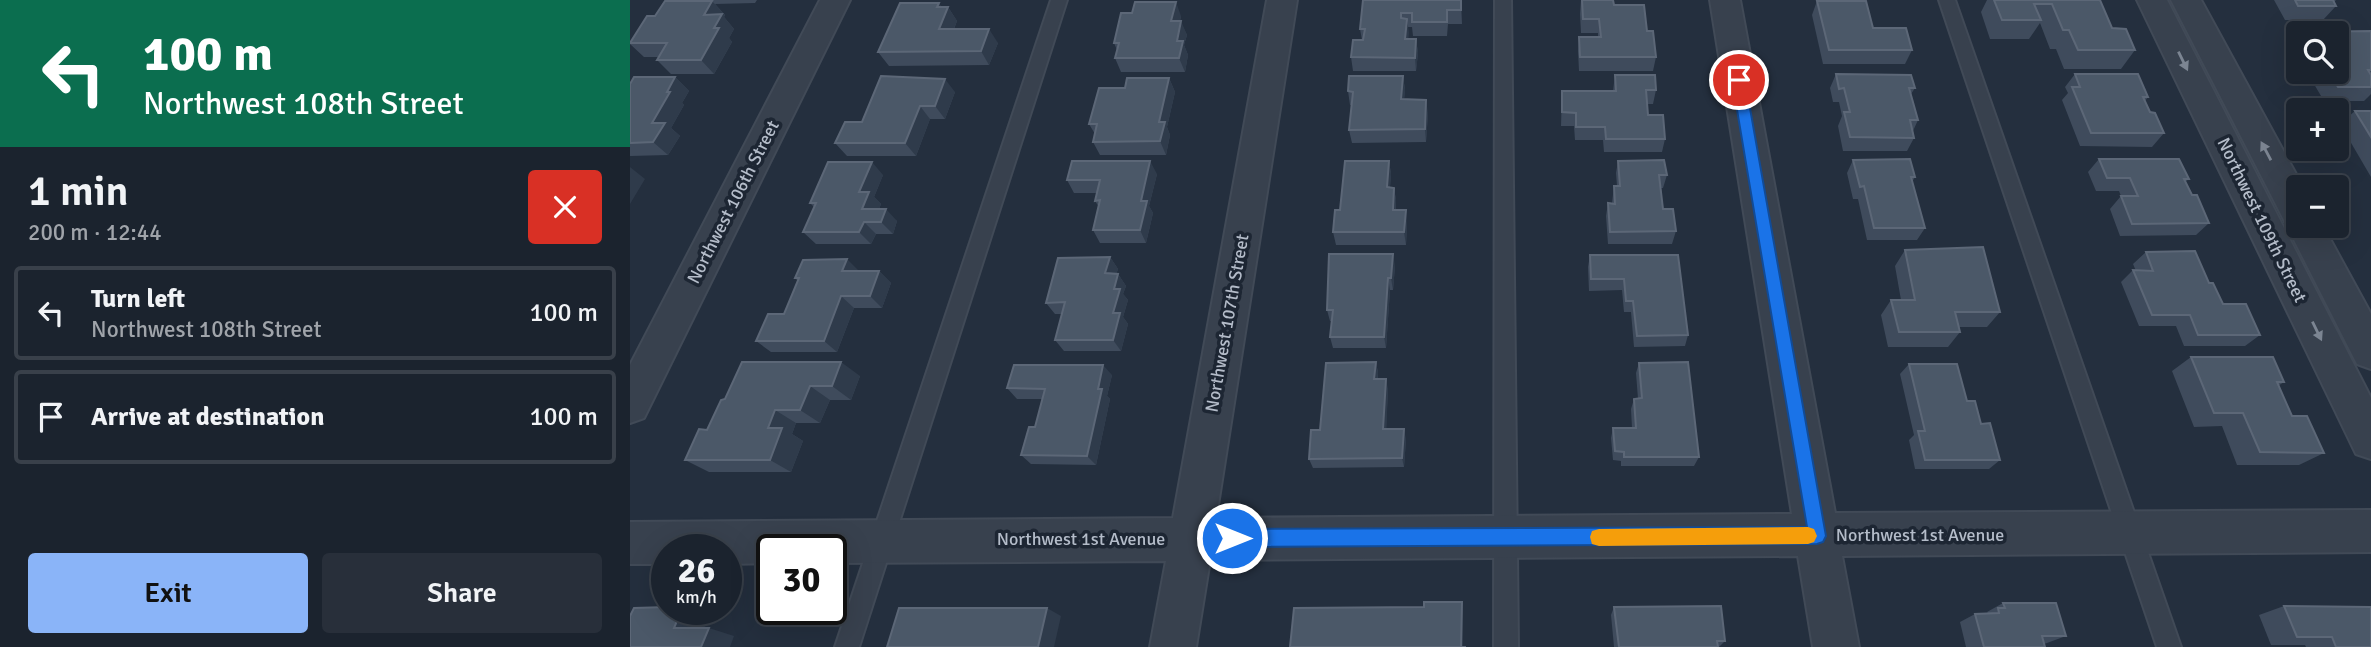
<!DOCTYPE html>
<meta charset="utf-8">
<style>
:root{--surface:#1b232e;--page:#282f3a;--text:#f1f3f6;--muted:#a0a4aa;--line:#39404a;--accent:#8ab4f8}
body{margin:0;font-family:Signika,sans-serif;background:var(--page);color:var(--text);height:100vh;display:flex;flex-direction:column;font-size:26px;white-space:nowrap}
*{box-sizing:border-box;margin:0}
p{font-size:23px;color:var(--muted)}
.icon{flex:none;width:38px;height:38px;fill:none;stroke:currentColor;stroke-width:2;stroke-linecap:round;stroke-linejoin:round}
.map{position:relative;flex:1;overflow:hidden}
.details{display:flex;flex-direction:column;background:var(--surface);width:630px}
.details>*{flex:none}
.top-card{background:#0b6e4f;color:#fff;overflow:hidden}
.controls{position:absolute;left:1656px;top:21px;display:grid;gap:14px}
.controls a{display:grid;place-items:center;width:63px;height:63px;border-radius:7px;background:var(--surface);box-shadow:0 7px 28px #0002,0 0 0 2px var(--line);font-size:35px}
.speed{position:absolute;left:21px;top:534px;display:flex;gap:14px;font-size:35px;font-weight:700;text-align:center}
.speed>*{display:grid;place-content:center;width:91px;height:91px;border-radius:50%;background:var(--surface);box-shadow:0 7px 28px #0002,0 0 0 2px var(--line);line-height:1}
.speed small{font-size:18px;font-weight:400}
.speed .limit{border:4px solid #111;border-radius:10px;background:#fff;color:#111}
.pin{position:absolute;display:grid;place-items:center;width:60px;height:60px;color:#fff;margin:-30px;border:4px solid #fff;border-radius:50%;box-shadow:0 2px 7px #0007}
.me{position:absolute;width:77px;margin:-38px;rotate:90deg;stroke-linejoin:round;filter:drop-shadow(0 0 5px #0008)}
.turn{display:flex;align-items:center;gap:24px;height:147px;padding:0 28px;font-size:32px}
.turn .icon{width:91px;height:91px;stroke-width:2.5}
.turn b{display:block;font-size:49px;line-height:60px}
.round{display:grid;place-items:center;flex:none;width:74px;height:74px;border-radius:7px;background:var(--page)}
.overview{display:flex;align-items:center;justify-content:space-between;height:119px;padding:0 28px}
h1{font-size:42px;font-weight:600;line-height:52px}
.button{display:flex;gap:14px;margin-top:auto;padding:14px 28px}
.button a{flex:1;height:80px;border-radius:7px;background:var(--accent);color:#111;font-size:28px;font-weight:600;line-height:80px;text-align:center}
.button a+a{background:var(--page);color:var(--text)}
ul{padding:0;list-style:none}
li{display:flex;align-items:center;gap:21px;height:94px;margin:0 14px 10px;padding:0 14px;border:4px solid var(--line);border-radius:7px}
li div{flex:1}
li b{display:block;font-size:26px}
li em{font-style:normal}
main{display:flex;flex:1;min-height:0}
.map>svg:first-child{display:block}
</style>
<main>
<section class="details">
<div class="top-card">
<div class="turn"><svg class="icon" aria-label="left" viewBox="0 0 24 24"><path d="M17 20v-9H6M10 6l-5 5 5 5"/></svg><div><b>100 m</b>Northwest 108th Street</div></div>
</div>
<div class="overview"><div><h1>1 min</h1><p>200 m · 12:44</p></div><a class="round" style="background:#d93025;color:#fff"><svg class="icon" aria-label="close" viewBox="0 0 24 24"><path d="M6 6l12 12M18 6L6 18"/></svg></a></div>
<ul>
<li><svg class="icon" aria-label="left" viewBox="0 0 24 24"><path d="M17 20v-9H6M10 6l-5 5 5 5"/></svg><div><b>Turn left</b><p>Northwest 108th Street</p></div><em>100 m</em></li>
<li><svg class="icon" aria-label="arrive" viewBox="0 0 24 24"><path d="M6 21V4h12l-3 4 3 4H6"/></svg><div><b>Arrive at destination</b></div><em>100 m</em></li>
</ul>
<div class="button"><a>Exit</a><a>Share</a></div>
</section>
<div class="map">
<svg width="1741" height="647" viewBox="0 0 1741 647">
<rect width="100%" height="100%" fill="#242f3e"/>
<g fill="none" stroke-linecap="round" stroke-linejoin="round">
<g stroke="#414a57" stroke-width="4">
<g id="service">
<path d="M421,0H437L229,647H205Z"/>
<path d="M865,0H881L888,647H864Z"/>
<path d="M1309,0H1325L1551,647H1527Z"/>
</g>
</g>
<g stroke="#414a57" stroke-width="4">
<g id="minor">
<path d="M190,0H220L14,418L0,423V365Z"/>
<path d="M637,0H667L586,518L1162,514L1080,0H1110L1205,513L1741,510V552L1212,556L1229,647H1183L1168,556L580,560L566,647H520L536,561L201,563V550H142V563L96,564V550H37V564H0V522L543,518Z"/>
<path d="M1507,0H1537L1741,398V459L1726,454Z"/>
<path d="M1541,0H1571L1673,187H1668V226H1693L1741,314V369L1727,364L1657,226L1658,223L1655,222Z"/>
</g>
</g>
<use href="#service" fill="#38414e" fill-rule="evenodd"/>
<use href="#minor" fill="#38414e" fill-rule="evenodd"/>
</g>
<g fill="#3f4b5c">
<path d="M79,0H127L125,3L85,4L95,15L94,17L104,29L99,38L102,42L84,74H41L27,60L28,57H14L0,44V42L25,16L80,1Z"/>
<path d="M733,0H831L832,24H818L817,36H783L782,27H778V39H786L788,53L786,71H723L721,57L732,40L730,29Z"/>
<path d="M951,0L984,5L1017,31L1026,57L1023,71H949L948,51L949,37H968V33H951L950,14Z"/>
<path d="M1357,0H1470L1482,28L1505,50L1491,69H1434L1426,49H1420L1410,23L1399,39H1360L1351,12Z"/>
<path d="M1644,0H1706L1704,2L1706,6L1693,20H1655Z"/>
<path d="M1187,1L1243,28L1282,50L1275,64H1193L1182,15Z"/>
<path d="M309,3L311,7H318L327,21L324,29L368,43L359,65L259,66L248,52Z"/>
<path d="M551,16L550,21L557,35L554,45L558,55L555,72H491L485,58L487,50L484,43Z"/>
<path d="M1741,31V94L1734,101H1694L1678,74H1668L1659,58L1664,53L1660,46L1668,38V72H1706V33H1672L1673,32Z"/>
<path d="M1206,74L1285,88L1281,94L1288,120L1283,131L1284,138L1277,151H1213L1208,126L1212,116L1209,102H1203L1200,88Z"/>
<path d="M1445,74L1518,97L1515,101L1520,112L1534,133L1522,147L1450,146L1432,100L1438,93L1435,87Z"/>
<path d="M985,75L1026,90L1023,104H1017L1018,115L1035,139L1032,152H974L973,140H945L944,126H931L932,91H983Z"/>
<path d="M773,76L775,90L774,99L798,113L796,142L722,143L719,130L722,105H720L718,91Z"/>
<path d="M45,77L59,91L52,103L54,105L41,128L50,136L38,155L0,156V84Z"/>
<path d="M539,78L545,92L537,127L540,135L536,155H470L463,142L465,134L459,124L495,88Z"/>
<path d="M325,92L315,119H300L286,156H217L205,143L232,122Z"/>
<path d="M1725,111H1741V177L1710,124Z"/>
<path d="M1469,159L1559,179L1555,182L1562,195L1579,223L1566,235L1490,236L1480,209L1491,196L1489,191H1466L1458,172Z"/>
<path d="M1223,160L1285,177L1282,182L1295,228L1287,240H1237L1228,199H1223L1217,173Z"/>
<path d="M759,161L761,174L760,187L764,188L766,200V210L777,223L776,245H706L703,232L710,210Z"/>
<path d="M988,161L1037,175L1033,188H1031L1033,209L1046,231L1042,244H978L976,216L978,203H982L984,186H987L986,173Z"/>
<path d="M527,174L519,206L523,213L516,243H470L463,230L469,207L465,201L467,193H444L437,180Z"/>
<path d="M253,175L244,197L251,204L249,209L267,221L263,234H246L241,244H186L173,232L184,207L180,203Z"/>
<path d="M1275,250L1370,312L1357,327H1329L1330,332L1318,347H1258L1251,315L1261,300H1271L1265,266Z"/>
<path d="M1516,252L1579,283L1593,304L1630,335L1615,346H1554L1546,326H1509L1491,282L1503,270L1506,271L1503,264Z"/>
<path d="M960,255H1048L1058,335L1055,346L1004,347L1001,312H994L992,290L959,291L958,267Z"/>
<path d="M480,257L488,269L486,274H488L496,286L493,294L498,300L493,317L498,324L491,351H434L425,340L432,314H425L416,303Z"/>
<path d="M765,266L763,290H760L756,348H703L700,337L702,321H700L697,310Z"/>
<path d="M229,271H249L261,283L252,308H224L207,352H141L126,341L154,314L168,281L165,278Z"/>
<path d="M1561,357L1654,382L1648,386L1662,416L1694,453L1669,465H1607L1592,426L1564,427L1542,371Z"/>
<path d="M746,362L748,373V379L758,389L756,429L776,439L774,467L683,468L679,459L690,430Z"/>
<path d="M1009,363L1069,457L1064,466H991V461L983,460L981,438L983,428H1002L1001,409L1004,399H1008L1006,373Z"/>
<path d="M1279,364L1337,401L1370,460L1359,469H1285L1279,440L1284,435L1270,374Z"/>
<path d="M482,375L477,396L480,399L466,465L401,464L391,455L405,427L412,399H387L377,388Z"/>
<path d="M230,376L221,400H200L190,423H166L162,434L173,441L161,472H79L55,460L77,430L95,399Z"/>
<path d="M1373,603L1436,636L1417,643L1414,644L1415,647H1336L1330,622L1345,614L1358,613L1357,612Z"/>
<path d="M1654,606L1741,647H1676L1675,645H1641L1629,615Z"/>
<path d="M984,607L1095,641L1089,647H984L981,615Z"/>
</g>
<g fill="#2f3b4b">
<path d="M82,1L95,15L94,17L104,29L99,38L102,42L84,74L71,60L74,15Z"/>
<path d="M546,2L551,16L547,35L541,21Z"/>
<path d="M309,3L315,13L318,7L327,21L318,43L309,29L307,7Z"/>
<path d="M777,19L779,33L777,53L775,39Z"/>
<path d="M551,21L557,35L554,45L558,55L555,72L549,58L547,41Z"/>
<path d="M359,29L368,43L359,65L351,51Z"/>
<path d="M786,39L788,53L786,71L785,58Z"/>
<path d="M773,76L775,90L773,113L771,99Z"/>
<path d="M45,77L59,91L52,103L54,105L41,128L50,136L38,155L23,142L22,123Z"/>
<path d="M539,78L545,92L537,127L540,135L536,155L530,141L529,122Z"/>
<path d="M315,79L325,92L315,119L305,106Z"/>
<path d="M796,100L798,113L796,142L795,129Z"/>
<path d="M290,106L300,119L286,156L275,143Z"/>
<path d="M520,161L527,174L519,206L523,213L516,243L510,230L511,201Z"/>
<path d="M759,161L761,174L759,200L757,187Z"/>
<path d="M242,162L253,175L244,197L251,204L244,222L232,209L229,192Z"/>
<path d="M0,167L15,179L0,204Z"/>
<path d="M764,188L766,200L765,222L763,210Z"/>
<path d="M256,209L267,221L263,234L251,222Z"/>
<path d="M776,210L777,223L776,245L774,232Z"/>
<path d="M234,222L246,234L241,244L229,232Z"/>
<path d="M763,254L765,266L763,290L761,278Z"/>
<path d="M480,257L488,269L483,285L475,273Z"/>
<path d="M217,259L229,271H212Z"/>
<path d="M249,271L261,283L252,308L240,296Z"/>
<path d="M488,274L496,286L493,294L498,300L493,317L498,324L491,351L483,340L484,289Z"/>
<path d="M758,278L760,290L756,348L754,337Z"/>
<path d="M211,296L224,308L207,352L194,341Z"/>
<path d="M211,362L230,376L221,400L202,386Z"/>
<path d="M746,362L748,373L747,389L744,379Z"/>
<path d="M473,365L482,375L477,396L480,399L466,465L457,456Z"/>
<path d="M756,379L758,389L756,438L753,429Z"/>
<path d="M180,386L200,400L190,423L170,410Z"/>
<path d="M145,410L166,423L162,434L173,441L161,472L140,460L138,428Z"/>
<path d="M774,429L776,439L774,467L772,458Z"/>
<path d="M832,602L833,611V647H831Z"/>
<path d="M417,608L431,616L424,647H408Z"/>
<path d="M52,609H58L79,616L71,636L44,628Z"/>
<path d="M79,628L104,636L100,647H71Z"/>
</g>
<g fill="#4b5868" stroke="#5c6777" stroke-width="2">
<path d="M733,0H831V10H817V22H782V13H771V18L777,19L775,39H786L785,58L721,57L723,40H733L735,29H730Z"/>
<path d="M952,0H983L984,5H1014L1017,31H1023L1026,57H950L949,37H971L969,19H953Z"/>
<path d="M1364,0H1470L1482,28L1496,29L1505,50H1448L1439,30H1433L1422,4H1404L1411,20H1372Z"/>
<path d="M1665,0H1703L1706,6H1668Z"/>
<path d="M35,1H82L74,15L92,14L84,28H89L71,60H27L37,43H0L17,16H25Z"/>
<path d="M1187,1H1236L1243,28H1276L1282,50H1199Z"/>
<path d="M505,2H546L541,21H551L547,41H553L549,58H485L489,43H484L491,13H502Z"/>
<path d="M270,3H309L307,7H318L309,29H359L351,51L248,52Z"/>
<path d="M1741,31V70H1738L1741,75V87H1708L1699,72H1706V33H1674L1673,32Z"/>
<path d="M1206,74L1281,75L1285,88H1279L1288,120H1280L1284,138L1220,137L1214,112H1220L1214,88L1209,89Z"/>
<path d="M1445,74H1508L1518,97H1513L1520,112L1525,113L1534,133H1461L1442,87H1450Z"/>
<path d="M985,75H1025L1026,90H1016L1018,115H1033L1035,139H976L975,127H946V113L932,112V91H986Z"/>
<path d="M251,76L315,79L305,106H290L275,143H205L215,122H232Z"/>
<path d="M719,76H773L771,99L796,100L795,129L719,130L723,92L718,91Z"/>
<path d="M4,77H45L37,92H40L22,123H35L23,142L0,143V84Z"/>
<path d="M497,78H539L529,122H535L530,141L463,142L467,124H459L469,88H495Z"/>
<path d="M1725,111H1741V137Z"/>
<path d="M1280,159L1285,177H1281L1295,228H1244L1234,186L1230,187L1223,160Z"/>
<path d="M1469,159H1549L1559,179H1554L1562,195H1567L1579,223L1502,224L1491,196H1508L1500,178H1477Z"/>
<path d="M1034,160L1037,175H1029L1033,209H1043L1046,231L980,232L978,203L985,204L984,186H990L988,161Z"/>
<path d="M442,161H520L511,201H517L510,230H463L470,200L465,201L470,180H437Z"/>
<path d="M715,161H759L757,187L764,188L763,210H776L774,232H703L705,210H710Z"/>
<path d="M198,162H242L229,192H239L232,209H256L251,222H234L229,232H173L186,203H180Z"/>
<path d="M1353,247L1370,312H1325L1330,332H1269L1261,300H1285L1275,250Z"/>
<path d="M1565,251L1579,283H1583L1593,304H1616L1630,335H1568L1560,315H1522L1503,270L1523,271L1516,252Z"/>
<path d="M699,254H763L761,278H758L754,337H700L703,310H697Z"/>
<path d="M960,255H1048L1058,335L1007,336L1003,301H996L994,279H961Z"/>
<path d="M480,257L475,273L488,274L484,289H490L483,313H490L483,340H425L435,302L416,303L428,258Z"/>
<path d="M217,259L212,271H249L240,296H211L194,341H126L138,314H154L169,278H165L173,260Z"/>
<path d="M1561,357H1643L1654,382H1647L1662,416H1677L1694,453L1630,452L1613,413H1584Z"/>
<path d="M112,362H211L202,386H180L170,410H145L138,428H152L140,460H55L69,429L77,430L91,400L95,399Z"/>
<path d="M746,362L744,379H756L753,429H774L772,458L679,459L681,430H690L696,363Z"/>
<path d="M1058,362L1069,457H994V452L985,451L983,428H1006L1004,399L1012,398L1009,363Z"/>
<path d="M1279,364H1327L1337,401H1345L1351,424L1360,423L1370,460H1295L1288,431H1295Z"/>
<path d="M384,365H473L468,389H472L457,456L391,455L399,427H405L415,389L377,388Z"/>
<path d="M794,602H832L831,647H836H660L664,608L794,607Z"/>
<path d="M1373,603H1426L1436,636H1412L1415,647H1354L1345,614L1369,613L1368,608H1375Z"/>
<path d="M1091,606L1095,641H1087L1088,647H989L984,607Z"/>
<path d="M1654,606L1741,607V647H1706L1702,637H1667Z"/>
<path d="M37,607V609H52L44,628H79L71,647H0V616L4,608Z"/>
<path d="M269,608H417L408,647H257Z"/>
</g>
<defs><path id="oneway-solid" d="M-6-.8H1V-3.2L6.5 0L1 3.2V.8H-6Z" transform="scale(1.75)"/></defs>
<g fill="#7c8592">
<use href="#oneway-solid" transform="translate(1553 61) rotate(64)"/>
<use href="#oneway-solid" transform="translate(1636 151) rotate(-118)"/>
<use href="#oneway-solid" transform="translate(1687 331) rotate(64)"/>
</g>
<path fill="#1a73e8" stroke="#114b97" stroke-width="2" d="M1109,75L1115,80L1196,536L1193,542L1187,544L602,547L596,544L593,538L596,532L602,529L1177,527L1102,80Z"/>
<path fill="#f59e0b" d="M1178,527L1184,529L1187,536L1184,542L1178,544L969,546L962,544L960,537L962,531L969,529Z"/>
<g text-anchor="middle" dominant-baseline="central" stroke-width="7" stroke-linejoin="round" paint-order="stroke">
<g font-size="18" fill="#b4bcc9" stroke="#1d2633">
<text transform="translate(103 202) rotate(-63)">Northwest 106th Street</text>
<text transform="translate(1632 220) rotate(64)">Northwest 109th Street</text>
<text transform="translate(597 323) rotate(-80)">Northwest 107th Street</text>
<text x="1290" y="535">Northwest 1st Avenue</text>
<text x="451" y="539">Northwest 1st Avenue</text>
</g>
</g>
</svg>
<div class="controls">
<a><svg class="icon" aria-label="search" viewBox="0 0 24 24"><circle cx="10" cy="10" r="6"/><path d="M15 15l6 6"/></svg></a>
<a>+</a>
<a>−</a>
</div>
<div class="speed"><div>26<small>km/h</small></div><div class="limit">30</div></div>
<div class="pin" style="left:1109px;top:80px;background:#d93025"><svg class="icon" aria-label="arrive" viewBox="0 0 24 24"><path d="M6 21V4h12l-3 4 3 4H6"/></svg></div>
<svg class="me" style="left:602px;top:538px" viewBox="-20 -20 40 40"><circle r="17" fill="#1a73e8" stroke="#fff" stroke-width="3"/><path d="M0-11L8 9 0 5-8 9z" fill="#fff"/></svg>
</div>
</main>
